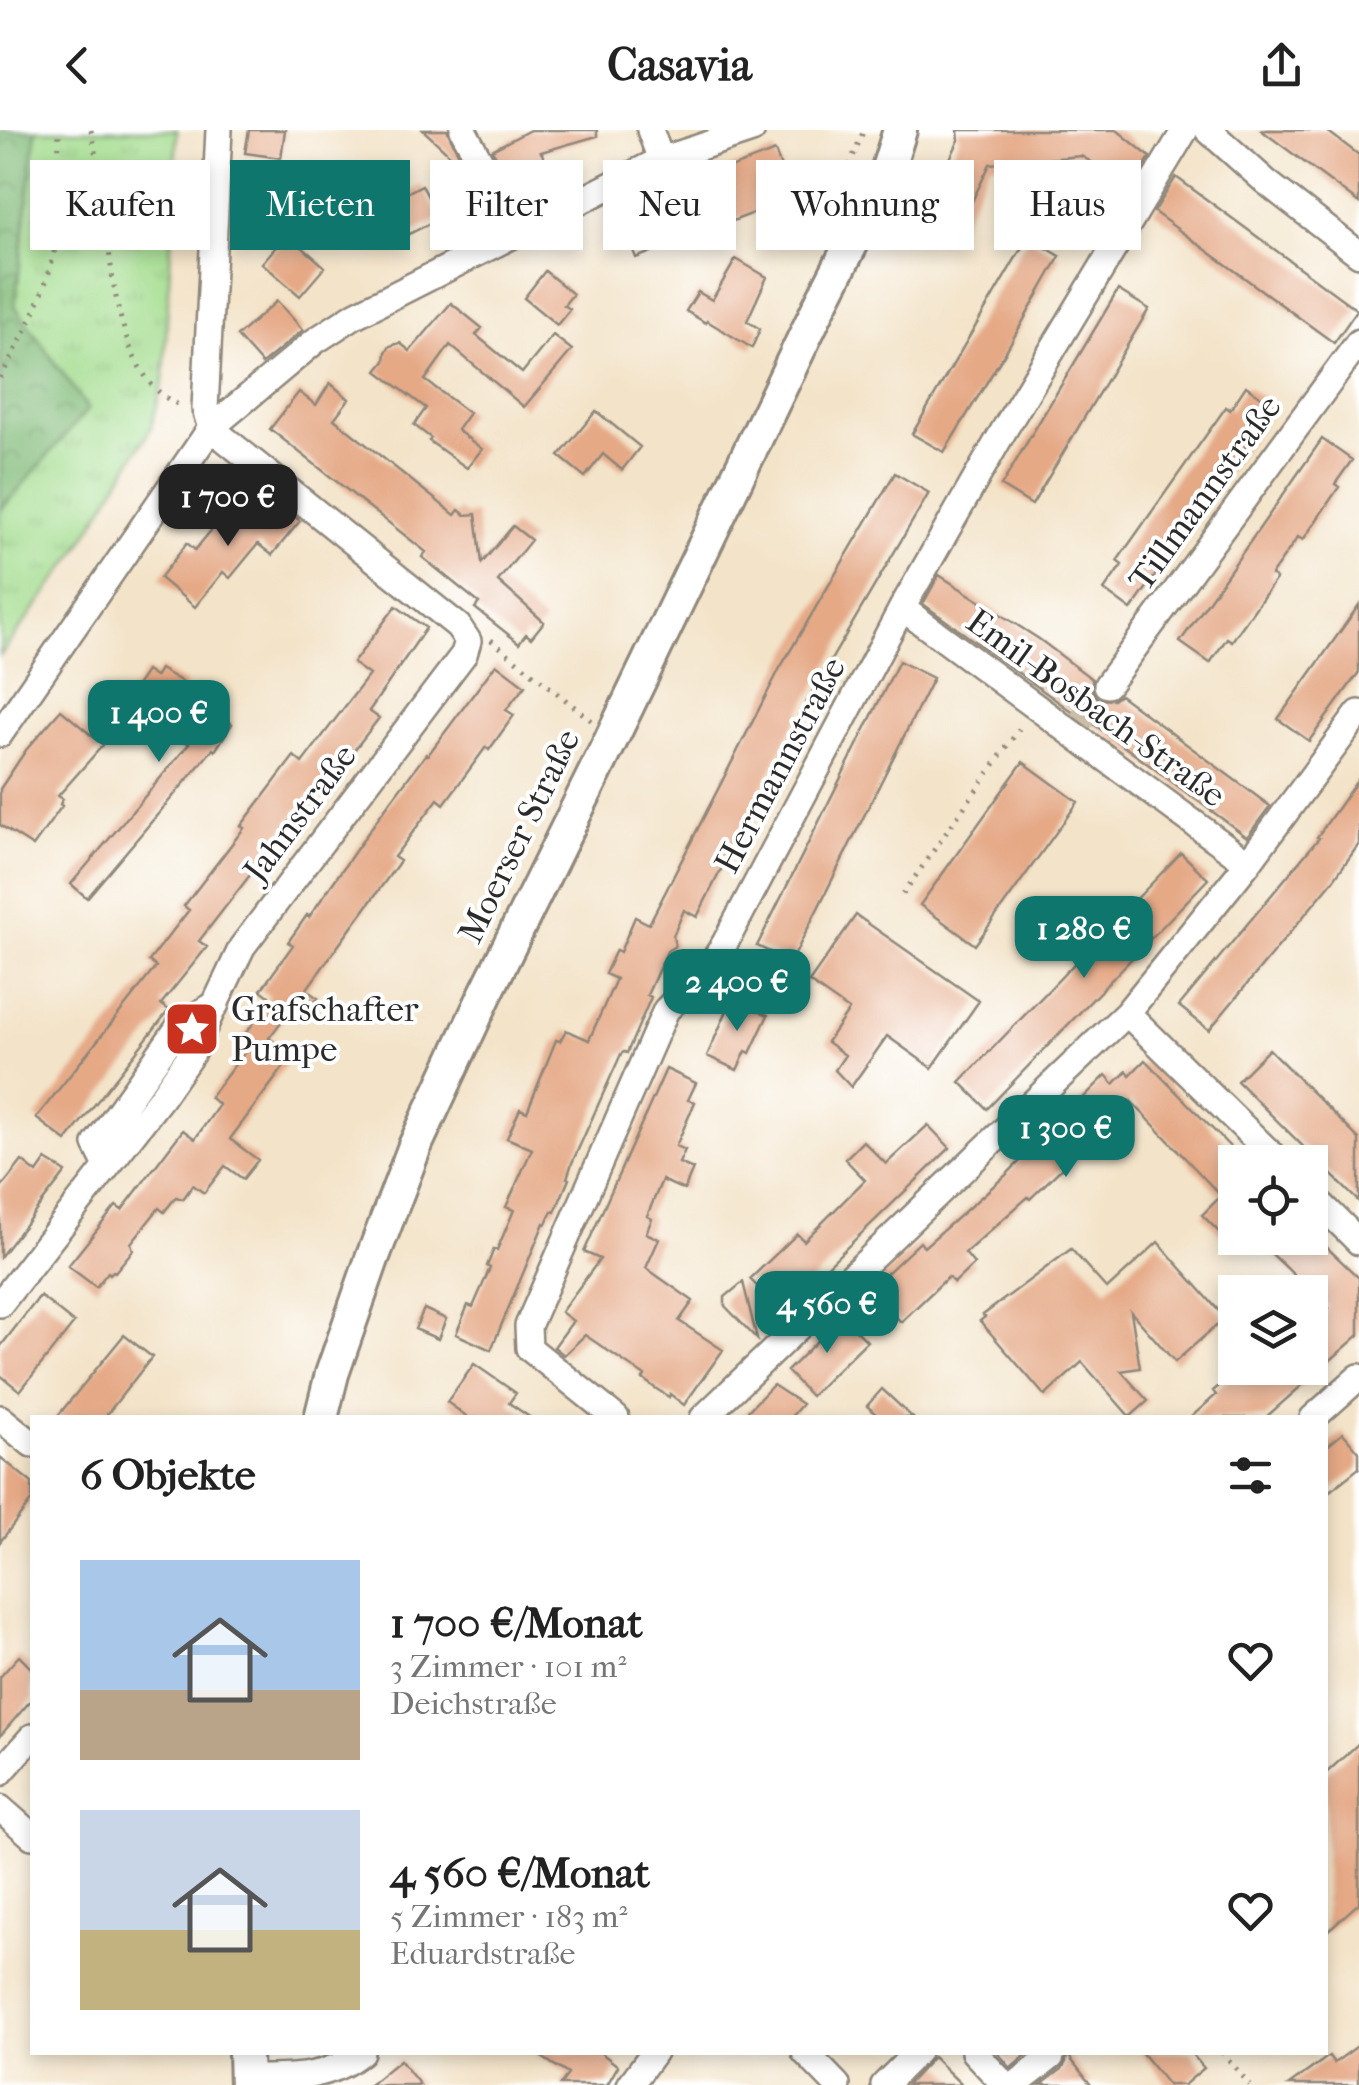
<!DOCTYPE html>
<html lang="de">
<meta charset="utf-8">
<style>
:root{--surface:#fff;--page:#f2f2f2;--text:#222;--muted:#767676;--accent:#0f766e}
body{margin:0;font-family:"IM FELL French Canon",serif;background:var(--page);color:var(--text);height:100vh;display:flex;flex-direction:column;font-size:38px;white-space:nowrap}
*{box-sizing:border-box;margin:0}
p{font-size:32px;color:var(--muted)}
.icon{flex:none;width:55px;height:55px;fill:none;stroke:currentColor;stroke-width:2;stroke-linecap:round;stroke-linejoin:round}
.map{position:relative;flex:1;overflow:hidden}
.sheet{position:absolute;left:30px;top:1285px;width:1298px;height:640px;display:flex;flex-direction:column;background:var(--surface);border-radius:0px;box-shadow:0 5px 15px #0003}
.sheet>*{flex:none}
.top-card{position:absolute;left:30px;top:30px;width:1300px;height:90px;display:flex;gap:20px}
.fabs{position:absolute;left:1218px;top:1015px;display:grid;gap:20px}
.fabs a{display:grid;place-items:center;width:110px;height:110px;border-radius:0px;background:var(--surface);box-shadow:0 5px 15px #0003;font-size:50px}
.price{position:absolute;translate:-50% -85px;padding:0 22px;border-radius:20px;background:var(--accent);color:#fff;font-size:32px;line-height:65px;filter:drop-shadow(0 2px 5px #0008)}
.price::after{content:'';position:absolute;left:50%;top:60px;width:30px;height:22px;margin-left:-15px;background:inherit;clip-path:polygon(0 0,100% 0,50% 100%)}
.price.current{background:#222;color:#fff}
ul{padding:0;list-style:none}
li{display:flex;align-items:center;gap:30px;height:250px;padding:0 50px}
li span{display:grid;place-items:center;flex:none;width:280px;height:200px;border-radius:0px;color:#555}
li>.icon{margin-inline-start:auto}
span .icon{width:120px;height:120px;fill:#fffc;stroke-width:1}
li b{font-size:42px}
h2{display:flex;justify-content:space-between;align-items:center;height:120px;padding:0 50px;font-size:42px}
.chip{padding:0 35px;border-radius:0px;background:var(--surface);box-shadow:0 5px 15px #0003;font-size:35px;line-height:90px}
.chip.current{background:var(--accent);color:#fff}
header{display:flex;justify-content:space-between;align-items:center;height:130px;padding:0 50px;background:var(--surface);font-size:45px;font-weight:800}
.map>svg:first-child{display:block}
</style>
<header><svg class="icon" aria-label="back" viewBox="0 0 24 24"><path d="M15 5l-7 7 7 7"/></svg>Casavia<svg class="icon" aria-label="share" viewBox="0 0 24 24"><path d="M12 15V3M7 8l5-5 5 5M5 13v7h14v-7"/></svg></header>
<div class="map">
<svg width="1359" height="1955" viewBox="0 0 1359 1955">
<defs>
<pattern id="grass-tufts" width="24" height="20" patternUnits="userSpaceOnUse" patternTransform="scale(2.5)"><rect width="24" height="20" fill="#a4dd8f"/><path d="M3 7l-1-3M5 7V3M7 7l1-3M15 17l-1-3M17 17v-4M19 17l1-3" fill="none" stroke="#8dbe7c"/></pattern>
<pattern id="forest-crowns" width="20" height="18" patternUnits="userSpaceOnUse" patternTransform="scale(2.5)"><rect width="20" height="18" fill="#83bc7a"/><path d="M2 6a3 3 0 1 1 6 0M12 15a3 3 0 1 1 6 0" fill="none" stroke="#6b9964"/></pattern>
</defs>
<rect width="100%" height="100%" fill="#fff"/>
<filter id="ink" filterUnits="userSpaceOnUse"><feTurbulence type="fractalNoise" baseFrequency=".01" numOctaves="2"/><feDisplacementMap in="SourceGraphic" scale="20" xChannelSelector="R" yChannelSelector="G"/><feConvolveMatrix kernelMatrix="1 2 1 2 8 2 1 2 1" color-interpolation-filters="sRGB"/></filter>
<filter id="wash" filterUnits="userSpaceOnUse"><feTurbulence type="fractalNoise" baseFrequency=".0048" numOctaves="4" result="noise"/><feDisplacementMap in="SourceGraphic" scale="40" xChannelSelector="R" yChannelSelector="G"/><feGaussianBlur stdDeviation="2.25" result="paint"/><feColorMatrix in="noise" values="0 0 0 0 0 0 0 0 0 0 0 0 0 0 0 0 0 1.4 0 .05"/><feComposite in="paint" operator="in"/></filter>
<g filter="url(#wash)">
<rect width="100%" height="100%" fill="#f3e3c8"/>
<path fill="url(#grass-tufts)" stroke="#68845d" stroke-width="2.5" d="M36,0H177L164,248L151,298L76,423L0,526V381L88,279L15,176Z"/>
<path fill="url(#forest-crowns)" stroke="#577452" stroke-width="2.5" d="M0,0H36L15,176L88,279L0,381Z"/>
<g id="blocks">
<path fill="#e5a986" d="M249,0H285L281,28L245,23Z
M423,0H447L465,38V39Z
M530,0H597V6L541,22L555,49L521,66L492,20Z
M958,0H1117L1150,27L1129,62L1093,33L1081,26L990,34L954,109L919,93L959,10Z
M1261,0H1326L1359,25V73Z
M775,21L793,68L636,128L618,81Z
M1176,47L1357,180L1334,213L1154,82Z
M422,55L439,89L391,113L374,80Z
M287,104L325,137L300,166L262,133Z
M1028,107L1060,126L1006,221L944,322L912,304Z
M736,129L767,147L747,191L760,199L752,218L707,191L706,193L686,181L698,162L712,170Z
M545,141L573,164L564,175L570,179L557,195L524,168Z
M1118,160L1149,179L1032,375L1001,356Z
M277,171L303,200L262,234L237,206Z
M451,173L482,198L476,205L522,243L553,205L572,220L524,277L450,215L425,250L469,283L457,300L482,319L467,338L429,311L431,308L414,295L426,278L377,241L385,231L386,222L390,216L400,213L410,221Z
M330,253L349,269L334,289L455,385L459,380L465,385L476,384L482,433L513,396L531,410L498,451L544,492L531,508L526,504L519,513L475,478L479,473L422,427L426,422L270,299L299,262L316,275Z
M1246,256L1274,276L1131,480L1104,460L1122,435L1117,431L1226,277L1230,280Z
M596,281L640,317L622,340L603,324L585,347L559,326Z
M1322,309L1352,330L1335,354L1339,357L1303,410L1298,407L1271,445L1276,449L1232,511L1227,508L1210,533L1180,512Z
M895,343L929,363L801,581L697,787L684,780L673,806L675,816L667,821L647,865L651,867L627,923L624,922L621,924L572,1033L567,1048L569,1049L555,1082L552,1081L546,1094L544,1093L491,1220L456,1204L468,1175L473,1177L490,1138L487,1136L494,1119L497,1120L514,1080L506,1077L532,1019L507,1008L520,979L527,982L556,910L560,911L566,900L589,910L616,849L605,844L616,820L620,822L635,787L649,794L780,538Z
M266,363L300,391L272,425L258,414L230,448L223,442L195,477L160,448L187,413L195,420L223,386L238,397Z
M939,445L1039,509L1092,549V561L1098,569L1113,570L1120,565L1270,676L1247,707L1080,584L1078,586L923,474Z
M1359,475V542L1309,611L1278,589Z
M396,476L426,498L369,581L379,588L345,632L341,629L312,668L309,666L283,700L286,702L273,720L271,718L199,811L207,817L161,874L169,880L66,1011L36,988L156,837L149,831L189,780L184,776L244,698L241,696L294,626L302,633L369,545L353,533Z
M899,531L933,548L791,832L757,816Z
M496,534L525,556L506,580L514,585L489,620L486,617L444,674L438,669L394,727L400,731L306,860L318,868L305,885L293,876L269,908L292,926L230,1009L258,1030L243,1049L225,1036L204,1063L193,1055L183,1069L176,1067L164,1082L159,1078L131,1113L133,1120L115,1142L113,1141L110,1144L108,1142L96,1157L68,1136L116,1076L122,1080L183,1000L195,1009L219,975L210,967L244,923L235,917L269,873L266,871L269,866L261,860L293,815L288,812L307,785L309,787L381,684L426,624L428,625Z
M160,539L186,554L180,562L232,594L215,621L213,619L87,768L71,754L189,614L133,578L136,573L128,568L146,541L155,547Z
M61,580L103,615L58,666L63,669L60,674L62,676L33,716L0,695V659L26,620Z
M1023,632L1078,672L975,815L920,775Z
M1359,648V714L1332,752L1209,900L1179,876L1319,708L1317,707Z
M1181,723L1208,749L987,979L960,952Z
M856,785L979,871L932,938L887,906L851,957L835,940L845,925L827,912L849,880L809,852Z
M732,869L768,885L750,923L746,921L737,940L707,926Z
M1269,919L1359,1009V1072L1237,951Z
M1145,930L1235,1022V1094L1223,1106L1202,1085L1221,1066L1131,971L1030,1069L1028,1067L965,1123L974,1134L954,1153L948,1147L901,1192L870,1159L920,1112L924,1117L1006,1045L1106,945L1114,954L1127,941L1130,945Z
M666,939L696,953L688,970L695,972L676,1016L685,1020L679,1033L693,1039L684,1060L662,1050L647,1086L652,1089L646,1103L659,1109L646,1138L693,1171L679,1191L723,1220L684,1275L670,1264L669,1267L655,1258L643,1249L645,1246L585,1205L564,1225L554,1217L573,1191L561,1182L600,1129L584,1122Z
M928,995L950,1018L781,1181L750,1149L797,1104L804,1111L865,1050L845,1029L863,1011L886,1034Z
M46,1030L66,1042L0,1127V1059L22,1031L37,1043Z
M1255,1108H1317L1359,1148V1205L1265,1288H1190L1216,1265L1213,1261L1240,1238H1310V1195L1329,1178Z
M1158,1112L1225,1188L1175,1232L1131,1182L1140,1238L1121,1241L1148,1271L1130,1287L1082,1232L1045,1266L980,1191L985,1187L983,1185L1071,1119L1107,1159Z
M743,1152L757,1209L725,1176V1167Z
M40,1166L74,1193L20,1261L0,1245V1217Z
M424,1179L446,1189L438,1209L415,1199Z
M842,1186L867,1211L811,1266L787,1241Z
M124,1205L152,1227L104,1288H56Z
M474,1234L516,1263L509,1273L531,1288H469L447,1272Z
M773,1255L802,1274L790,1288H741Z
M882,1259L913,1288H880L867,1276Z
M1343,1303L1359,1322V1338L1325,1365V1318Z
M0,1327L32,1353V1370L0,1412Z
M19,1526L32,1539V1569L0,1606V1547Z
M1359,1613V1773L1325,1803V1644Z
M1359,1915V1955H1289L1329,1926L1334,1933Z
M534,1922H600L618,1936L607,1955H560L568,1944Z
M997,1922H1030L1011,1938Z
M1141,1922H1190L1204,1938L1184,1955H1168Z
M1067,1924L1091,1955H1041L1062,1939L1066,1932Z
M933,1927L962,1955H907Z
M400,1930L420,1955H369Z"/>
</g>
</g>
<g filter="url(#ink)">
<use href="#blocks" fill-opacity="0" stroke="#8f877a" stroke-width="2.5"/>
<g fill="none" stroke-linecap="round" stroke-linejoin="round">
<path stroke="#cbbea9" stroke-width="25" stroke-dasharray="25 12" stroke-linecap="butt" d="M1079,594L1107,555"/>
<g stroke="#8f877a" stroke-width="30">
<path id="minor" d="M463,0L487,44L523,100
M650,0L661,30
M1208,0L1265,51L1359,124
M902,478L1248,733
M1107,555L1359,212
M0,604L211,298L205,279L219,0
M1127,883L1279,1032
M107,1036L96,1014L181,894L216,874
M1310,1063L1359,1112
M0,1174L160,969L192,923L242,817L464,524L468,511L458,496L211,298L315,211L355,185L661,30L752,0
M0,1288L32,1314
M616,1288L529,1218L528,1196L666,880L710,837L725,813L902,478L1004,300L1185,0
M703,1288L1127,883L1248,733L1359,583
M1313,1288L1359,1247
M0,1643L32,1607
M0,1678L32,1706
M805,1922L837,1955
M974,1922L1005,1955
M246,1948C287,1948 328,1950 361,1922
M630,1955L654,1922
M884,1955L917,1922
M1015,1955L1051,1927"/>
</g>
<g stroke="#8f877a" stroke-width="38">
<path id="major" d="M321,1288L332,1244L372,1129L415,1016L486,863L609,614L821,173L885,48L900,0
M245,1922L246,1955"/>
</g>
<path stroke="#8f877a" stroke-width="5" stroke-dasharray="2.5 8" stroke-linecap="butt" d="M91,0C97,30 102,61 106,92C112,148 120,253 182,276
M821,103L864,0
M0,248C23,208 46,164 55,118C60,84 58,36 59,0
M491,510L592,591
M903,764L1022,595
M1222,1922L1250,1955"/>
<use href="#minor" stroke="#fff" stroke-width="25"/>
<use href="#major" stroke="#fff" stroke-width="32"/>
</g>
</g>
<defs>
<g id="sight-square" transform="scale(2.875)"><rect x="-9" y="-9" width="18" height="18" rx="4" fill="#c8321e" stroke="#fff"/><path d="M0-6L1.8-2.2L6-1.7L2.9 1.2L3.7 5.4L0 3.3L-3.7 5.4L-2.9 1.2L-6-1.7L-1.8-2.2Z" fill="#fff"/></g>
</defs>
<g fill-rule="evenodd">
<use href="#sight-square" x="192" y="899"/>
</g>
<g text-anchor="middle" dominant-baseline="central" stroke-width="8" stroke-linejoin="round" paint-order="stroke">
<g font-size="35" fill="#2b2b2b" stroke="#fff">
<text transform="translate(1205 363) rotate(-54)">Tillmannstraße</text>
<text transform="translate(1096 578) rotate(36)">Emil-Bosbach-Straße</text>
<text transform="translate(780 635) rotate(-62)">Hermannstraße</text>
<text transform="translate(300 683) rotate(-53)">Jahnstraße</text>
<text transform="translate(519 706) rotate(-64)">Moerser Straße</text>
</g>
<g font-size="35" fill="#2b2b2b" stroke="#fff" text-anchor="start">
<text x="231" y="879">Grafschafter<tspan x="231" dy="40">Pumpe</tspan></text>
</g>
</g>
</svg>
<div class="fabs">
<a><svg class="icon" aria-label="locate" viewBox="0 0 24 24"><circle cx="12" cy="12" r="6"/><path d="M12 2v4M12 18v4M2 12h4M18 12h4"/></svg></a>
<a><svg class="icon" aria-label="layers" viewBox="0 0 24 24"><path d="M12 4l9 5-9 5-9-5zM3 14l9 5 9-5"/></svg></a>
</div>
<b class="price current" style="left:228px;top:419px">1 700 €</b>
<b class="price" style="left:159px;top:635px">1 400 €</b>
<b class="price" style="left:1084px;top:851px">1 280 €</b>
<b class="price" style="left:737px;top:904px">2 400 €</b>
<b class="price" style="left:1066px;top:1050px">1 300 €</b>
<b class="price" style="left:827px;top:1226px">4 560 €</b>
<div class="top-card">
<a class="chip">Kaufen</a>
<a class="chip current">Mieten</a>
<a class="chip">Filter</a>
<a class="chip">Neu</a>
<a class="chip">Wohnung</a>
<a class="chip">Haus</a>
</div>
<section class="sheet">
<h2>6 Objekte<svg class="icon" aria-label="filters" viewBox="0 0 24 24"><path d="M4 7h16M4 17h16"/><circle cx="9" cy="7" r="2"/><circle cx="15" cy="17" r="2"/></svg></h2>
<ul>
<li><span style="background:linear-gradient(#a9c7e8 65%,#b9a48a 0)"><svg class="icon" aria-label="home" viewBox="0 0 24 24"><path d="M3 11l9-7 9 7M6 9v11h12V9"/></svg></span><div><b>1 700 €/Monat</b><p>3 Zimmer · 101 m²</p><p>Deichstraße</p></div><svg class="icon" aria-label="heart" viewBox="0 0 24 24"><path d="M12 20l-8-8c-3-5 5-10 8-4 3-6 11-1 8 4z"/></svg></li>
<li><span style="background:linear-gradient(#c9d6e8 60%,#c2b280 0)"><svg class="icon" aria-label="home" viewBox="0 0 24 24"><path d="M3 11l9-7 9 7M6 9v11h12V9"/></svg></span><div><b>4 560 €/Monat</b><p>5 Zimmer · 183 m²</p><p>Eduardstraße</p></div><svg class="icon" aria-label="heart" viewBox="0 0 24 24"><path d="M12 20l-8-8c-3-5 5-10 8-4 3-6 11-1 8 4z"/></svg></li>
</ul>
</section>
</div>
